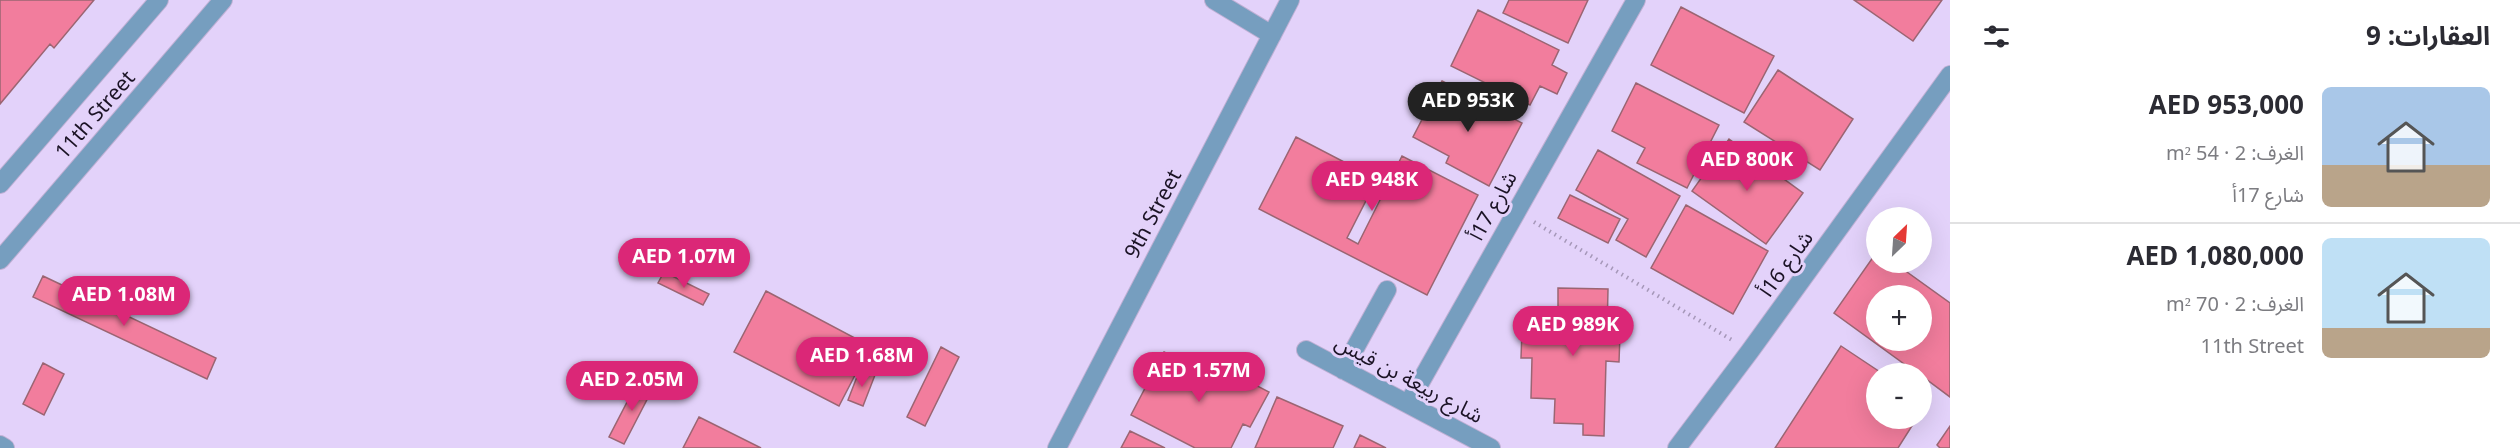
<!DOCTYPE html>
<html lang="ar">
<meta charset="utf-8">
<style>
:root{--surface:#fff;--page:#f7f7f7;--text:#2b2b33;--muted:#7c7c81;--line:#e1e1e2;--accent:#db2777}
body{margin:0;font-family:Georgia,"Noto Sans Arabic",serif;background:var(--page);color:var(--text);direction:rtl;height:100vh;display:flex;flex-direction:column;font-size:22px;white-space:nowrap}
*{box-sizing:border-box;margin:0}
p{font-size:20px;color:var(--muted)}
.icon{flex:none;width:33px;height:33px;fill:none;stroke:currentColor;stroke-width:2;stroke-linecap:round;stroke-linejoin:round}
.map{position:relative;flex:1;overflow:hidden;direction:ltr}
.drawer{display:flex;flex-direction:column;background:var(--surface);width:570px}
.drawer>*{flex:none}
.needle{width:39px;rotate:25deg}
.tools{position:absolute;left:1866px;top:207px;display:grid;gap:12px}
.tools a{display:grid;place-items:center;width:66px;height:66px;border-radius:50%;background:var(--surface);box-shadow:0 6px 24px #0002;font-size:30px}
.price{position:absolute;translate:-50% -51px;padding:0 14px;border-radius:21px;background:var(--accent);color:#fff;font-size:20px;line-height:39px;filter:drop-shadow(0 2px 3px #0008)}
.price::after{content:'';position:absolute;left:50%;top:36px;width:18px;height:14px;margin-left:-9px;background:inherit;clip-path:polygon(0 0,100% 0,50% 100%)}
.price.on{background:#222;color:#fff}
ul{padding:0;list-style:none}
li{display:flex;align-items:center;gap:18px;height:150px;padding:0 30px}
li+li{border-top:2px solid var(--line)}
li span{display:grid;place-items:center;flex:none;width:168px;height:120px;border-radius:9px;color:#555}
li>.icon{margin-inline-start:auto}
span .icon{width:72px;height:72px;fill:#fffc;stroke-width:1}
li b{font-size:26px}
h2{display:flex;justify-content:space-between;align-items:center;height:72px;padding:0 30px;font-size:26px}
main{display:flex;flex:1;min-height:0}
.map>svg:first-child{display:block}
</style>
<main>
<section class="drawer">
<h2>العقارات: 9<svg class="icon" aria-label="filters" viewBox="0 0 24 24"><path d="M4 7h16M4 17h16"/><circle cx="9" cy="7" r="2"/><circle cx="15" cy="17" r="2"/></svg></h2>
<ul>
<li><span style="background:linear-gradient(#a9c7e8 65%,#b9a48a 0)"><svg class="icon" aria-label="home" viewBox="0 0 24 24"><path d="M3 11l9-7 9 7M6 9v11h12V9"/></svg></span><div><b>AED 953,000</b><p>الغرف: 2 · 54 m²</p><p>شارع 17أ</p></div></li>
<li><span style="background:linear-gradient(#bfe0f5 75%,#b9a48a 0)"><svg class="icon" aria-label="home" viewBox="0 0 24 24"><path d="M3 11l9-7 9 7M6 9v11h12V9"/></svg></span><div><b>AED 1,080,000</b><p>الغرف: 2 · 70 m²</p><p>11th Street</p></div></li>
</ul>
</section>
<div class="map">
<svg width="1950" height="448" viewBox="0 0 1950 448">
<rect width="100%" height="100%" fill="#e3d2fa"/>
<path fill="#f27d9d" stroke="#9b6572" stroke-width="1.5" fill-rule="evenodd" d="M0,0H94L54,48L50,44L0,104Z
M1509,0H1588L1568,43L1503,13Z
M1854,0H1942L1913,41Z
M1681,7L1774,56L1744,113L1651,65Z
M1478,10L1559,50L1552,65L1567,73L1557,94L1540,86L1530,105L1451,66Z
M1778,70L1853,119L1820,170L1744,122Z
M1442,81L1522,123L1489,186L1446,163L1449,156L1413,137Z
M1636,83L1719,125L1687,188L1637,163L1645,148L1612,131Z
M1296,137L1377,179L1347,238L1358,244L1402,156L1478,195L1427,295L1259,209Z
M1729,139L1803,193L1766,244L1692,191Z
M1598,150L1680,196L1646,257L1616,240L1628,219L1576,190Z
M1570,195L1620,219L1608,243L1558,218Z
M1686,205L1768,251L1733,314L1651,268Z
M1876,253V262H1893L1950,303V397L1922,376V374H1918L1834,313ZM1876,296H1922V340H1876Z
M664,272L709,294L703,305L658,283Z
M43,276L216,358L207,379L33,297Z
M1558,288L1608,289L1607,334H1620L1619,362L1606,361L1604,436L1583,435V424L1554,423L1555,399L1531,398L1532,358H1521L1522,331L1533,332L1534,308L1558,309Z
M766,291L870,346L839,406L734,352Z
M1841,346L1883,374H1876V418H1917L1898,448H1775Z
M941,347L959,357L925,426L907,417Z
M1164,352L1194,367L1200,356L1269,392L1250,427L1243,424L1231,448H1195L1131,415Z
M43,363L64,374L44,415L23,404Z
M860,369L875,375L863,406L848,400Z
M639,379L654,386L624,444L609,437Z
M1277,397L1343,426L1333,448H1255Z
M699,417L761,448H683Z
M1950,426V448H1940L1937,445Z
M1130,431L1165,448H1121Z
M1360,435L1386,448H1354Z"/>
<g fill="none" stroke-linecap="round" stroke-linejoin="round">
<g stroke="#bfb0d4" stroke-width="20">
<path id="minor" d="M1214,0L1272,35
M0,184L159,0
M0,260L223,0
M1306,350L1491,448
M1343,370L1387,290
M1408,404L1636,0
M0,445L5,448
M1057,448L1290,0
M1677,448L1750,351L1950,75"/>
</g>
<path stroke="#a698b9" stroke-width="4" stroke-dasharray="1.5 4.5" stroke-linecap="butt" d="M1534,222L1732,340"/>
<use href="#minor" stroke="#769ebf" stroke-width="18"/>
</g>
<g text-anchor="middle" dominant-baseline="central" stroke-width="6" stroke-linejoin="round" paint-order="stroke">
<g font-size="21" fill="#1b1325" stroke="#e3d2fa">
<text transform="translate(95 115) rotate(-49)">11th Street</text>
<text transform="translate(1493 206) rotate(-61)">شارع 17أ</text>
<text transform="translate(1153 214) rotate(-62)">9th Street</text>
<text transform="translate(1786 264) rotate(-54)">شارع 16أ</text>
<text transform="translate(1409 379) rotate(28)">شارع ربيعة بن قيس</text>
</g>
</g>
</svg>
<div class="tools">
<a><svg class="needle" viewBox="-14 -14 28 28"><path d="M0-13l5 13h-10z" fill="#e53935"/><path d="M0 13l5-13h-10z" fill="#7c7c81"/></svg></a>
<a>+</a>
<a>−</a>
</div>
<b class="price on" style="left:1468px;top:133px">AED 953K</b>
<b class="price" style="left:1747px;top:192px">AED 800K</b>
<b class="price" style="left:1372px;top:212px">AED 948K</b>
<b class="price" style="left:684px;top:289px">AED 1.07M</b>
<b class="price" style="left:124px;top:327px">AED 1.08M</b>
<b class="price" style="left:1573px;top:357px">AED 989K</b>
<b class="price" style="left:862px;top:388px">AED 1.68M</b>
<b class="price" style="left:1199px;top:403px">AED 1.57M</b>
<b class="price" style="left:632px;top:412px">AED 2.05M</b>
</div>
</main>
